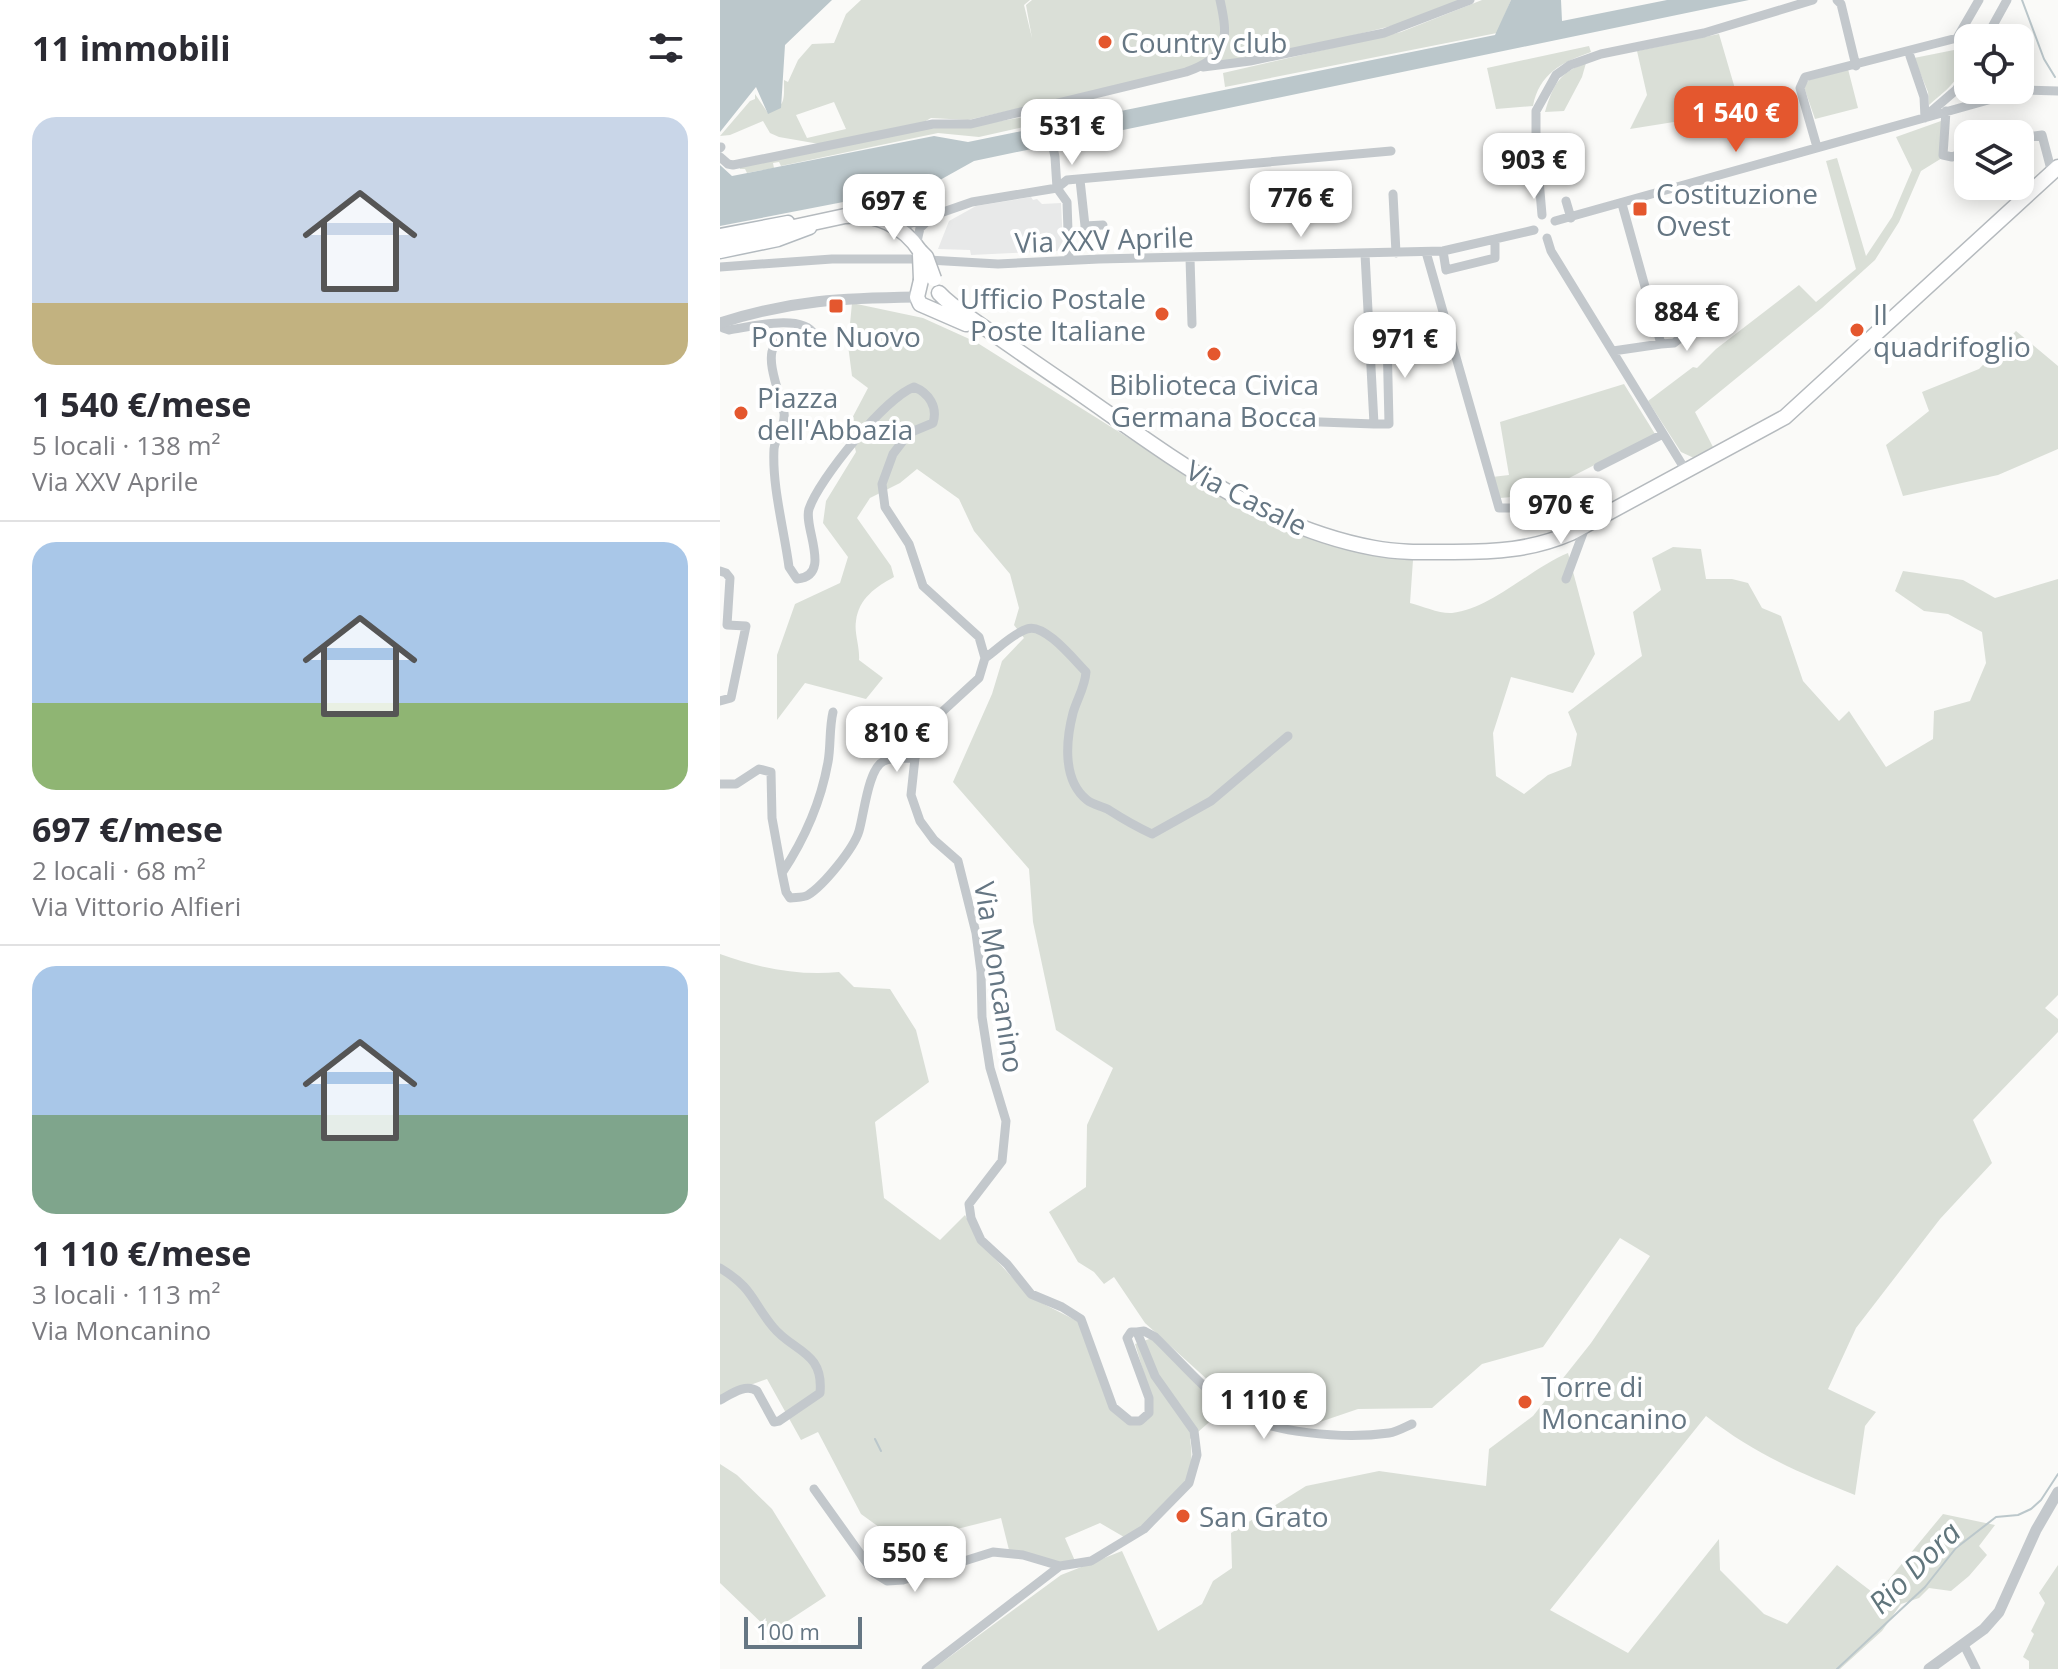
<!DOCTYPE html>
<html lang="it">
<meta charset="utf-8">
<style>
:root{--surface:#fff;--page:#f7f7f7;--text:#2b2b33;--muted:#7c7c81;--line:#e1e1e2;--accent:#e4572e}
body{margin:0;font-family:"Open Sans",sans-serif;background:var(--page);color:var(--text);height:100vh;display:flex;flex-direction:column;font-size:30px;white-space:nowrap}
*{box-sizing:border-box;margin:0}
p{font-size:26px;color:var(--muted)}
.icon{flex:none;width:44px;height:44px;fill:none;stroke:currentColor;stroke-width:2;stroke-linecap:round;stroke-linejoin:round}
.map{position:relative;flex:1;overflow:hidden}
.side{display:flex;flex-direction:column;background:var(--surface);width:720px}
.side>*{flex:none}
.buttons{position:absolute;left:1234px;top:24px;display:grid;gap:16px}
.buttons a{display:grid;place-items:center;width:80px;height:80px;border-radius:16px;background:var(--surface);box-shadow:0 4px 20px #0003;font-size:40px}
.scale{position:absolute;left:24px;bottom:20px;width:118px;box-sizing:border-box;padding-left:8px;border:4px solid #657683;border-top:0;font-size:22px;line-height:28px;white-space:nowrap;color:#657683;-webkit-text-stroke:6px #fff;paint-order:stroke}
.price{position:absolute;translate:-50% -68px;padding:0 18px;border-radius:16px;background:#fff;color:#222;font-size:26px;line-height:52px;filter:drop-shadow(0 2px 4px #0008)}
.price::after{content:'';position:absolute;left:50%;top:48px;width:24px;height:18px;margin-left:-12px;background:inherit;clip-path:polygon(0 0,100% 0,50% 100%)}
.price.active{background:var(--accent);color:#fff}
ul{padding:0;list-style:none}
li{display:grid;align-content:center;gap:16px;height:424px;padding:0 32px}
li+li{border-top:2px solid var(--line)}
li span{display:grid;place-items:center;height:248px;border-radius:24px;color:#555}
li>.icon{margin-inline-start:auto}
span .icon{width:144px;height:144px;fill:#fffc;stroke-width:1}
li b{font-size:34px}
h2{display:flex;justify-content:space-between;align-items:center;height:96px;padding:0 32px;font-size:34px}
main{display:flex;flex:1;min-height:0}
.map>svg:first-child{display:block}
</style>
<main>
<section class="side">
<h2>11 immobili<svg class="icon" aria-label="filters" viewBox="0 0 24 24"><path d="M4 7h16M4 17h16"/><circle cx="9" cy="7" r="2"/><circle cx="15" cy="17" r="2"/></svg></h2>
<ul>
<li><span style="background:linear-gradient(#c9d6e8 75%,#c2b280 0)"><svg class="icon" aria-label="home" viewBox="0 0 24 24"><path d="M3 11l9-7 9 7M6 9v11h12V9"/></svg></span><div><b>1 540 €/mese</b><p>5 locali · 138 m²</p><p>Via XXV Aprile</p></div></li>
<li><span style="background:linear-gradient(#a9c7e8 65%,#8fb573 0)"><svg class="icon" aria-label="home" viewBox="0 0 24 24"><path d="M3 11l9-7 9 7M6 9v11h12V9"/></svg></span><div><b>697 €/mese</b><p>2 locali · 68 m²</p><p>Via Vittorio Alfieri</p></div></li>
<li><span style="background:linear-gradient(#a9c7e8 60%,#7fa58c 0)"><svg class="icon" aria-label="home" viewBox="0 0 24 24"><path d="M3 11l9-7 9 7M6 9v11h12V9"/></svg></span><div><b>1 110 €/mese</b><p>3 locali · 113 m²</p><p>Via Moncanino</p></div></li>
</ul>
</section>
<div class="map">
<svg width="1338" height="1669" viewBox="0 0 1338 1669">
<rect width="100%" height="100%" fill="#fafaf8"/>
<path fill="#e8e9e9" d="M311,197L313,200L317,199L322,204L341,203L343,245L338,251L251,255L250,250L218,249L229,221L256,206Z"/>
<path fill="#dadfd7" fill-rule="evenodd" d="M141,0H310L304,5L312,38L306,5L312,0H743L679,24L603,43L522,58L248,120L211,118L204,122L105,145L59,137L50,133L43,121L10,135L0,136L30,101L35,99V94L48,113C66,106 64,99 64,80L68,82L78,60L92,44L114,43L126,14ZM114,102L126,129L87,138L76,115Z
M762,0H791L777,33L505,87L503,73L681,32Z
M999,34L1018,99L979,118L910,129L927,95L917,51Z
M869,46L871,52C842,62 819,74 813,106L776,109L767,68Z
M1244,48C1244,78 1231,86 1209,105L1208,92L1194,58Z
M866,63L862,77L844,111L825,112C833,86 838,73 866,63Z
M1128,69L1138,108L1095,119L1084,87L1089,80Z
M316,115L321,123L259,137L218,133L61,166L59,162L53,163L54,168L27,173L25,169H20V166L197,129L252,126Z
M1221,121L1222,158L1201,171L1179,222L1155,260L1102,308L975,412L993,447L974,458L961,452L928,401L973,367L977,368L996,349L1079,285L1096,302L1136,269L1106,161L1117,158L1146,256L1172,217L1192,170L1176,137Z
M844,136L849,185H827L824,138Z
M132,303L203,318L256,342L474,479L655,554L693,560L690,603C702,606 720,614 732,613C771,609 811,568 848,553L875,654L853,693L791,677L773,733L776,776L804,794L828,775L851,766L857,734L848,712L922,656L913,612L941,590L932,558L953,547L981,549L986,579H1012L1028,583L1042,608L1061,616L1083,681L1119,721L1129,711L1166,767L1213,739L1214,711L1250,701L1266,663L1262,632L1228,614L1204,611L1175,591L1183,571L1243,580L1275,598L1338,579V995L1325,1008L1338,1019V1032L1253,1120L1272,1163L1220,1219L1136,1328L1108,1389L1156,1412L1145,1426L1135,1495C1077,1472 1035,1454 986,1416L830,1610L908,1653L999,1539L1000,1570L1044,1614L1067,1624L1117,1565L1156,1595L1223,1514L1275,1525L1259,1546L1267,1555L1249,1576L1231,1591L1209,1588L1199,1598L1181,1604L1162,1631L1120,1669H213L341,1575L402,1551L438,1631L482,1604L493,1581L512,1568L511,1533L586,1486L659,1471L766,1486L769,1449L813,1416L871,1343L930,1256L900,1238L823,1347L762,1364L712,1408L638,1409L591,1425L522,1411L425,1323L394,1277L384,1284L374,1272L358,1262L329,1212L366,1187L367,1125L393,1068L336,1030L313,922L309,869L233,782L272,694L282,661L304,638L294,625L299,608L290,574L254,531L239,499L197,469L180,483L150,498L137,518L171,566L174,577C156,587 139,598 136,621C134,633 140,647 139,660L163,678L146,699L85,683L57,720V655L75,604L120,583L128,557L103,523L106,501L136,452L129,424L148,388L132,376L128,345Z
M1296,331L1338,366V449L1278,475L1183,496L1166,445L1209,411L1202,392L1259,369Z
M904,384L935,434L816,495L780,498L772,477L789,475L780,422Z
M0,954C39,968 78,976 119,972L134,987L170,989L196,1030L209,1082L155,1122L164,1198L220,1240L245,1215L259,1241L310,1297L359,1322L391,1409L421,1424L432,1399L415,1344L432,1338L503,1410L470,1439C472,1452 473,1470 465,1482C452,1502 425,1526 404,1537L380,1523L345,1538L355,1561L341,1563L289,1550L281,1518L181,1543L141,1514L98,1432L81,1440L47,1379L0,1396Z
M0,1464L17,1475L52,1509L106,1596L51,1632L0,1583Z
M1338,1565V1669H1309V1661L1303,1657L1314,1634L1311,1631L1325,1603L1319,1593Z"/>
<path fill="#bbc7cb" d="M0,0H112L65,45L61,108L48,114L36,87L0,132Z
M791,0H841L842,21L947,0H1029L254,161L211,185L0,226V165L12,176L214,136L248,142L775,35Z"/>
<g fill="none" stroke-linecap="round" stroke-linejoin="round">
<path stroke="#bbc7cb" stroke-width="2" d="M1302,0L1324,59L1335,77
M155,1439L161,1451
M1117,1669L1205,1587L1236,1548L1276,1517L1298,1515L1311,1509L1321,1500L1338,1474"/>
<g stroke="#b3babf" stroke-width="15">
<path id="secondary" d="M0,235L68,222
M0,252L58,240L90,228"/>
</g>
<g stroke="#b5babe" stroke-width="17">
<path id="primary" d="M0,243L125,216C155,213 183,225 200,251
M201,280L197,297L200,304L246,324
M219,293C229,304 240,311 252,319C285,342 318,365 352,388C446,453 539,527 654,548C680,553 707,552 733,552C775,552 812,550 851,533L1065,417L1338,167"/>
</g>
<path stroke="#c3c8cc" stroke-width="9" d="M1117,0L1121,4L1136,66
M1266,38L1287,0
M1190,56L1204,97L1205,118
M483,67L530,61L664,33L750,0
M1245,78L1249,93L1259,102
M325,108L335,157L337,188L347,202L349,260
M1226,111L1223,155L1232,157L1248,151
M1207,115L1236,90L1248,72
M1300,138L1322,135L1332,173
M1097,147L1080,88L1085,77L1237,38L1259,0
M0,148L1,147
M0,157L8,164L13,165L213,124H251L466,72C508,57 509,40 500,0
M360,180L365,226L383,225
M673,194L676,253
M846,201L851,218
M822,215L816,144V111L836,75L850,65L881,54L984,33L1093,0
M835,221L1304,90L1338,91
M177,228L252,202L337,188L347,180L671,151
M827,238L831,251L966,471
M196,246L200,228L211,218
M723,251L726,270L775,258V239
M706,252L779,508H802L821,504
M470,258L472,324
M0,267L112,259H191L278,264L379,259L723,251L814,230
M0,323L3,328L9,330C30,327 82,313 94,334L88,345C77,344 63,334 54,347C45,360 61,397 64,413C66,426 55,437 54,449C52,487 64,529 69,567L77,579C113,576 83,527 89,509C99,479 165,398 194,387C209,393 218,407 213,423L189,433L173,454L162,484L165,507L189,544L203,586L259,637L265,658L259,678L223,711L208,729L195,758L191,795L200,821L214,840L238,861L256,933L261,972L262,1017L270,1068L286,1121L282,1161L249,1204L251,1218L261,1240L287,1264L311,1294L342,1307L361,1319L393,1407L410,1421H420L429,1413V1398L407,1338L411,1332H417L435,1376L474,1431L477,1455L469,1483L424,1529L371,1561L340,1566L303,1555L273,1552L183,1580L167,1581L154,1573L94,1489
M649,334L667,336L669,424H654
M941,344L954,343L977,325
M893,351L941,344L902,204
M574,421L654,424L645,254
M878,467L943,434
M0,571L6,573L10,578L7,625L26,626L11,698L0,701
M846,579L866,525
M265,658C278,649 292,634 307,629C324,622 355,661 366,672C365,687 357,699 353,713C346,740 342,780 367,800C373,805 382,806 389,810C403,819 417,827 432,834L491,801L568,736
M0,784H16L39,769L51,772L52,818L62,873C84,840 101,801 108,762C111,746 109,729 113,712
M62,873L66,892L70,898C76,897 83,898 88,895C104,885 134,848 139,831C144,815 148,768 164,761C172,757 186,759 195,758
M0,1268C33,1288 31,1300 53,1327C73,1352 104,1351 100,1393L59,1421L54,1422L37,1391C26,1383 11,1394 0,1400
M417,1332L424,1331L435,1337C460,1361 484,1390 512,1409C548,1434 626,1439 669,1433C677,1432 685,1427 692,1424
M1244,1645L1256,1669
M206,1669L340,1566"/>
<path stroke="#c3c8cc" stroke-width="11" d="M0,323C71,300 124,298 197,297
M1209,1669L1264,1629L1279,1612L1316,1530L1338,1492"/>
<use href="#secondary" stroke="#fff" stroke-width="12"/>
<use href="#primary" stroke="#fff" stroke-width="14"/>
<g stroke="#b5babe" stroke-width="17" stroke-linecap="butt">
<path id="primary-bridge" d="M200,251L206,257L214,279
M200,255L201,280"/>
</g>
<use href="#primary-bridge" stroke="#fff" stroke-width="14"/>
</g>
<g fill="#e4572e" stroke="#fff" stroke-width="3">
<circle cx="385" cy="42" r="8"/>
<rect x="912" y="201" width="16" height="16" rx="4"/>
<rect x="108" y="298" width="16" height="16" rx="4"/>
<circle cx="442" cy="314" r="8"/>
<circle cx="1137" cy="330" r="8"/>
<circle cx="494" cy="354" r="8"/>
<circle cx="21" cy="413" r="8"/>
<circle cx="805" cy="1402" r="8"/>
<circle cx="463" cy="1516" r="8"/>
</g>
<g text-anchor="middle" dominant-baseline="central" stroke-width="8" stroke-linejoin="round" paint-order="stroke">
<g font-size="28" fill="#657683" stroke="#fff" text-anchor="start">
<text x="401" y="42">Country club</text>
<text x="936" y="193">Costituzione<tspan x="936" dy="32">Ovest</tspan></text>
<text x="426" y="298" text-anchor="end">Ufficio Postale<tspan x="426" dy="32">Poste Italiane</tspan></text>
<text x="1153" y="314">Il<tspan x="1153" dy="32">quadrifoglio</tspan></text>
<text x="116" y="336" text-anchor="middle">Ponte Nuovo</text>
<text x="494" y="384" text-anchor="middle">Biblioteca Civica<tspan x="494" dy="32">Germana Bocca</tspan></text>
<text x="37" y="397">Piazza<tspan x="37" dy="32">dell'Abbazia</tspan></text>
<text x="821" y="1386">Torre di<tspan x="821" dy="32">Moncanino</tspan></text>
<text x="479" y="1516">San Grato</text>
</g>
<g font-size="28" fill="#657683" stroke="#fff">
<text transform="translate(384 239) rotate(-2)">Via XXV Aprile</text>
<text transform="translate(527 497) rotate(27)">Via Casale</text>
<text transform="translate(280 977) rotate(81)">Via Moncanino</text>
</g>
<g font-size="30" font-style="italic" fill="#60757c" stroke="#fff">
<text transform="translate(1194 1567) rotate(-45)">Rio Dora</text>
</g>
</g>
</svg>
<div class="buttons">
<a><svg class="icon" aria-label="locate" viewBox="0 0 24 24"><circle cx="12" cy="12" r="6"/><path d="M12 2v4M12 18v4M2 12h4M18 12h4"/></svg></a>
<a><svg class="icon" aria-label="layers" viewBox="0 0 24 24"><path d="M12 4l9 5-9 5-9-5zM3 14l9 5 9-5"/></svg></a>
</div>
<div class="scale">100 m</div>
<b class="price active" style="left:1016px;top:154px">1 540 €</b>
<b class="price" style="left:352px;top:167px">531 €</b>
<b class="price" style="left:814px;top:201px">903 €</b>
<b class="price" style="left:581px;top:239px">776 €</b>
<b class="price" style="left:174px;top:242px">697 €</b>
<b class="price" style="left:967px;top:353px">884 €</b>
<b class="price" style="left:685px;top:380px">971 €</b>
<b class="price" style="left:841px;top:546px">970 €</b>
<b class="price" style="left:177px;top:774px">810 €</b>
<b class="price" style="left:544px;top:1441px">1 110 €</b>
<b class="price" style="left:195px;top:1594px">550 €</b>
</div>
</main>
